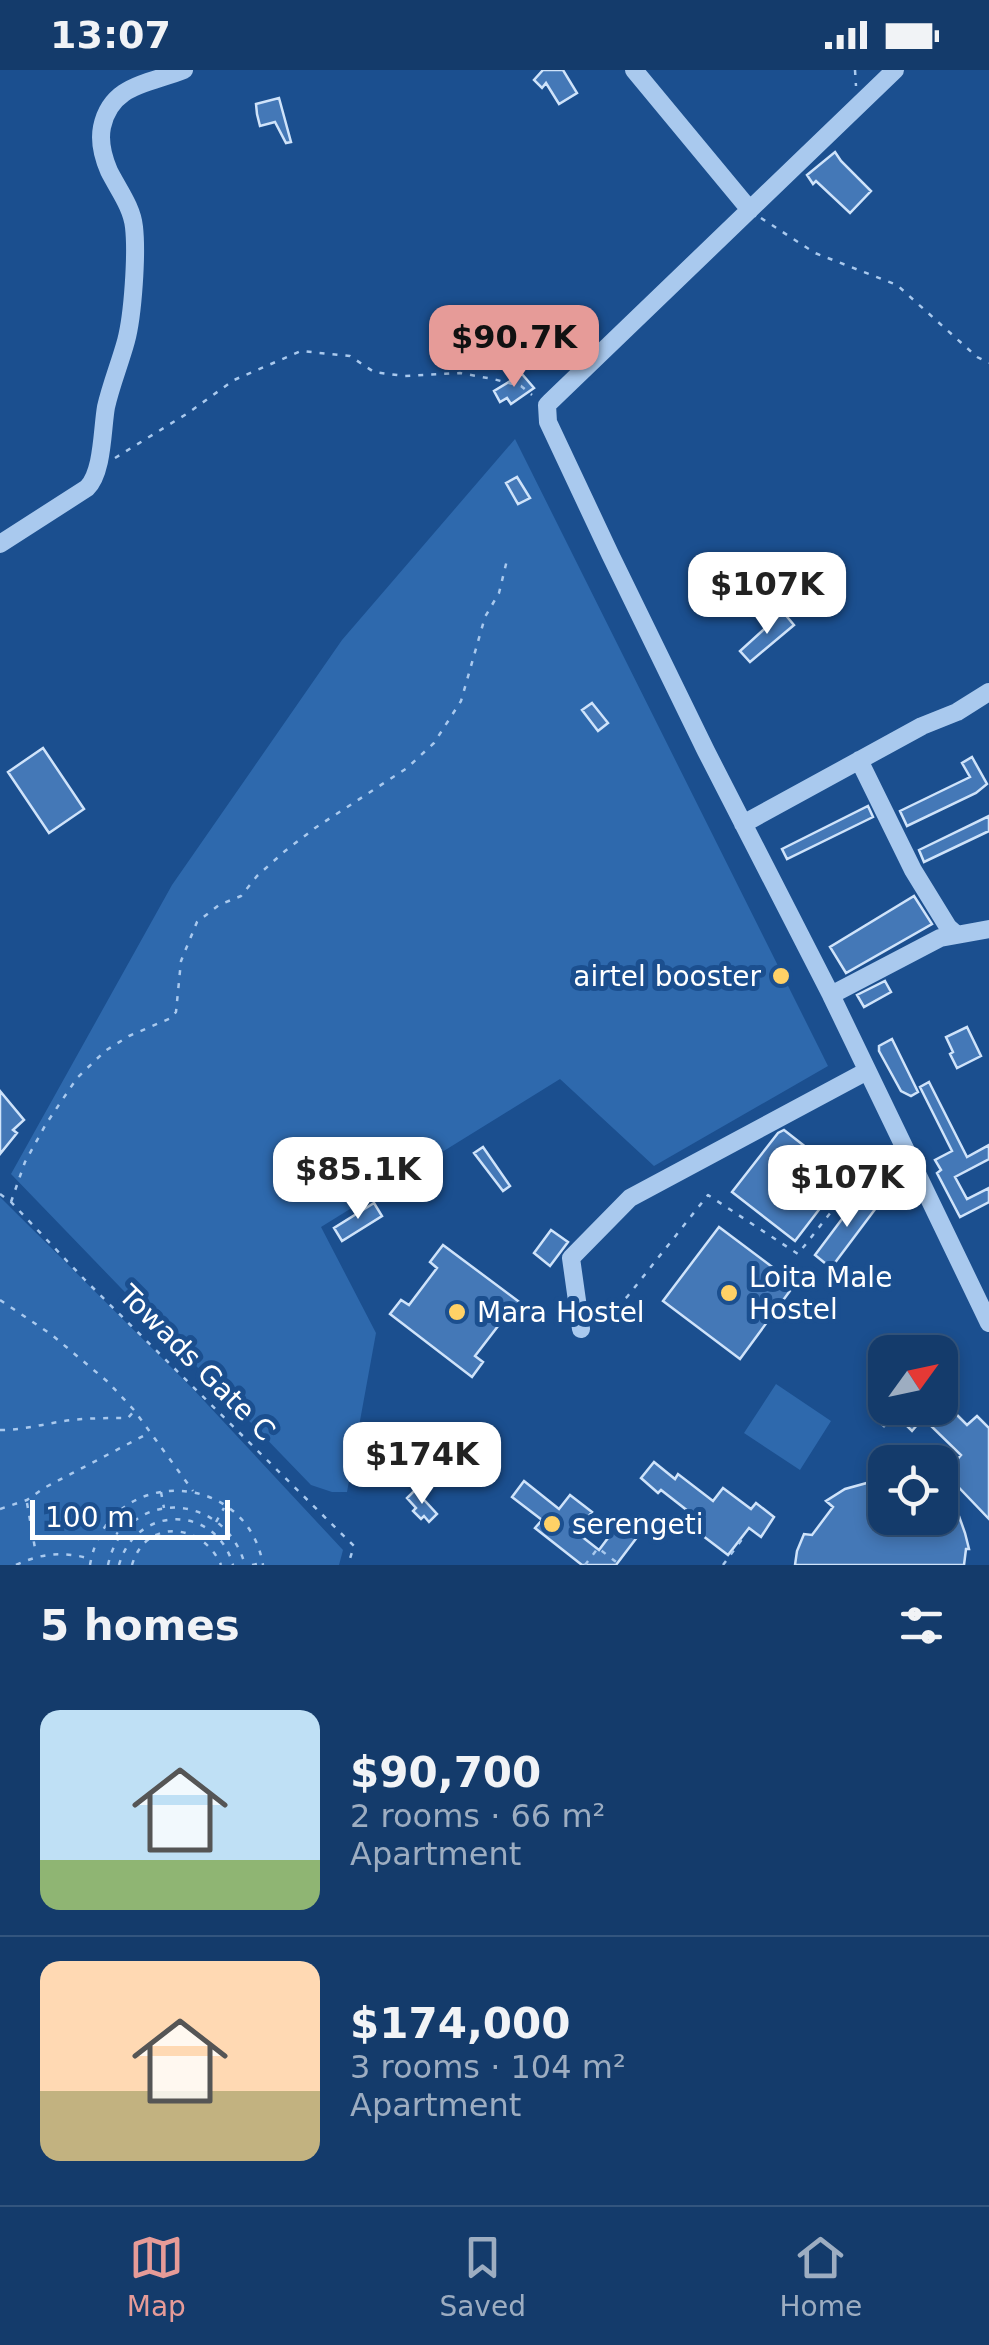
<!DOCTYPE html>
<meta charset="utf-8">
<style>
:root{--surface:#143b6b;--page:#214673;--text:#f1f3f6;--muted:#9dadc1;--line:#33557e;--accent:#e69b98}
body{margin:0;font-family:"DejaVu Sans",sans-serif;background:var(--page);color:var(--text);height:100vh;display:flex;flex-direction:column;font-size:38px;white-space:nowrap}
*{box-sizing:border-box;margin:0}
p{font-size:32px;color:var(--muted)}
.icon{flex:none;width:55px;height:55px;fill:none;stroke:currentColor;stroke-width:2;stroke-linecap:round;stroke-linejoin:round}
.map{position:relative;height:1495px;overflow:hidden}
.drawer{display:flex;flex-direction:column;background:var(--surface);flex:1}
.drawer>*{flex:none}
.needle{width:65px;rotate:57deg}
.tools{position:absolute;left:868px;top:1265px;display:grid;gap:20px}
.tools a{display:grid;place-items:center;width:90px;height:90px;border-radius:20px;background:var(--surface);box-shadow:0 5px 15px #0003,0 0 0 2px var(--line);font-size:50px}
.scale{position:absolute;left:30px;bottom:25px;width:200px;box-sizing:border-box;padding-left:10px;border:5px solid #fff;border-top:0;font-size:28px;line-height:35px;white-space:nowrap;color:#fff;-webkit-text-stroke:8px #1b4f8f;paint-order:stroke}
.price{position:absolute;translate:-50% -85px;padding:0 22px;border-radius:20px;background:#fff;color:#222;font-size:32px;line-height:65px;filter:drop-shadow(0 2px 5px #0008)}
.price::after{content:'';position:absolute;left:50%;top:60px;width:30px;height:22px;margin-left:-15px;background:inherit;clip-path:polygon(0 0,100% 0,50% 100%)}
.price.active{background:var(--accent);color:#111}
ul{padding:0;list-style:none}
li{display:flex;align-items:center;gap:30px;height:250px;padding:0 40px}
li+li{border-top:2px solid var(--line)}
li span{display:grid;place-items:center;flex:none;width:280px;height:200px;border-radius:20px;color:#555}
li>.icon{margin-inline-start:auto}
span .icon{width:120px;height:120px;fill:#fffc;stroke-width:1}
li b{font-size:42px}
h2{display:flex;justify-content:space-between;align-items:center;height:120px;padding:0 40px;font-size:42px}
.status{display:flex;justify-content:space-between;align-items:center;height:70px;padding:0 50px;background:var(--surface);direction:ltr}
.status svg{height:28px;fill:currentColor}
.menu{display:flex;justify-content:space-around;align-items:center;height:140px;border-top:2px solid var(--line);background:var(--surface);font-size:28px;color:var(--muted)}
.menu a{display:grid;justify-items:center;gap:5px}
.menu .active{color:var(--accent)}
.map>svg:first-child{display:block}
</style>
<div class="status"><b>13:07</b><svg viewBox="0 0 49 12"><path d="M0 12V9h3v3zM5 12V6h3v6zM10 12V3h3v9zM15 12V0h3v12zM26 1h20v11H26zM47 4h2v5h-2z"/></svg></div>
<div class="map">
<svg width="989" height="1495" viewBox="0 0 989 1495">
<rect width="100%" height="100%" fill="#1b4f8f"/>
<path fill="#2e69ad" d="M515,369L828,996L654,1096L560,1009L321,1157L376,1263L347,1422H332L311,1415L11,1104L172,815L342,570Z
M0,1127L193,1319L343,1480L339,1495H0Z
M776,1314L831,1351L800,1400L744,1363Z"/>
<path fill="#4478b7" stroke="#cfe3fa" stroke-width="2.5" d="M543,0H563L577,23L559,34L546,13L542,18L534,10Z
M279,28L291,72L286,73L275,52L260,56L257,44L256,34Z
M835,82L841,91L871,121L850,143L816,111L813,114L807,105Z
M522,304L534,318L511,334L507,328L500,332L494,321Z
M517,407L530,428L518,434L506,413Z
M783,542L794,555L750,592L740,581Z
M592,633L608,653L598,661L582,640Z
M43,678L84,739L49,763L8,702Z
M972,687L987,714L976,723L907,756L900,741L970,707L962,693Z
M868,736L873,747L787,789L782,779Z
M989,746V761L924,792L919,780Z
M914,826L932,854L846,903L830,877Z
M885,911L891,922L864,937L857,925Z
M967,957L981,986L957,998L950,984L953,982L946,967Z
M892,969L918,1022L911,1026L901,1021L879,981V976Z
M929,1012L967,1087L989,1075V1089L955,1107L967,1129L989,1118V1132L960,1147L937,1103L941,1100L935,1090L952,1081L920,1017Z
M0,1021L24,1050L13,1060L17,1063L0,1084Z
M784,1060L844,1107L795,1171L732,1122L778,1063Z
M483,1077L510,1116L503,1121L474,1083Z
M863,1121L879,1134L831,1198L815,1185Z
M374,1133L382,1146L342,1171L334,1158Z
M719,1157L795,1214L740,1289L663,1231Z
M551,1160L568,1172L550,1196L534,1183Z
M443,1175L526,1237L514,1254L505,1247L475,1286L483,1292L472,1307L390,1244L401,1230L409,1235L437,1198L430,1192Z
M940,1328L967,1355L977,1346L989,1358V1449L945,1403L961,1385L923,1348L912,1361L896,1345L884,1356L872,1346L880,1338H940Z
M654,1392L675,1409L678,1404L713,1431L723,1418L751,1439L756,1433L774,1447L761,1467L749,1458L728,1485L686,1453L693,1445L661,1420L658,1423L641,1408Z
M941,1396L965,1463L969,1479H966L964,1495H795L797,1481L804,1464L812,1465L833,1437L826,1431L845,1419L885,1408V1448H940Z
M524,1411L559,1439L570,1425L592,1442L576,1462L599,1480L620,1452L638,1466L616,1495H582L535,1458L542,1450L512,1427Z
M415,1420L437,1444L429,1452L424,1446L421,1449L413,1441L416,1438L407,1428Z"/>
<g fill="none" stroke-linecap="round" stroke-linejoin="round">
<path stroke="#a9c9ee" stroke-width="2.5" stroke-dasharray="5 8" stroke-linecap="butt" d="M855,0L856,16
M761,148L815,183L897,215L977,287L989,293
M115,388L188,343L234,310L301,281L350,286L374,302L404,306L460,303L493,309L521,316L532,325
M0,1124L11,1132L85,1210L354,1476L348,1495
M11,1132L25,1092L46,1054L77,1008L105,981L129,966L171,948L176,942L181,891L197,852L219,835L241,826L257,806L285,781L315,758L407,698L434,673L461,631L485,547L499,523L507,490
M0,1230L52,1265L108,1312L134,1340L193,1421
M595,1252L627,1227L708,1125L798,1184L853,1114
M0,1360C25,1360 47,1353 71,1350C90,1348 109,1348 128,1348L134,1341
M161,1422L164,1438
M27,1433L36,1484
M0,1439L27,1430L44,1418L149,1363
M216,1452L224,1438
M105,1456L118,1464
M16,1495C42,1483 63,1481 91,1489
M90,1495C107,1394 247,1398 263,1495
M108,1495C125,1416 225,1421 245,1495
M119,1495C136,1434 216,1434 233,1495
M132,1495C146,1447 203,1453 221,1495
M252,1495L262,1493
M585,1495L598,1478L620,1495
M723,1495L743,1468"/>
<path stroke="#a9c9ee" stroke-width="18" d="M634,0L750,140
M895,0L550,332L547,335L548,352L610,484L706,681L831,925L989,1253
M0,474L87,418C103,402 102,360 106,337C111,315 120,293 126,271C133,245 137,184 134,157C132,137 118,119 109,101C103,87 99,72 102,57C111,14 149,14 184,0
M859,690L913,800L948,857L956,864
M743,754L922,656L957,642L989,622
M831,925L940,868L989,859
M581,1259L571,1188L630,1128L867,1001"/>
</g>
<g fill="#ffd166" stroke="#1b4f8f" stroke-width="4">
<circle cx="781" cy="906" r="10"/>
<circle cx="729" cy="1223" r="10"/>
<circle cx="457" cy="1242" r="10"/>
<circle cx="552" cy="1454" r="10"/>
</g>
<g text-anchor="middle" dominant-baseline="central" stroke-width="10" stroke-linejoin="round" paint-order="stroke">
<g font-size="28" fill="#fff" stroke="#1b4f8f" text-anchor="start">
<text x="761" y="906" text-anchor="end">airtel booster</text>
<text x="749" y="1207">Loita Male<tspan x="749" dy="32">Hostel</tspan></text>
<text x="477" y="1242">Mara Hostel</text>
<text x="572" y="1454">serengeti</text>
</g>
<g font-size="28" fill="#fff" stroke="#1b4f8f">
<text transform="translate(197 1293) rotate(45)">Towads Gate C</text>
</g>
</g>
</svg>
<div class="tools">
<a><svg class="needle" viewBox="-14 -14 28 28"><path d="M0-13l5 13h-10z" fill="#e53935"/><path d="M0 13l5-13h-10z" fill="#9dadc1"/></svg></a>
<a><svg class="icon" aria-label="locate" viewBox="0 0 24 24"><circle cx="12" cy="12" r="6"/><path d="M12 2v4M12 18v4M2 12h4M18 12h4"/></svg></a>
</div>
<div class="scale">100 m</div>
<b class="price active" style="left:514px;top:320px">$90.7K</b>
<b class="price" style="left:767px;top:567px">$107K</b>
<b class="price" style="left:358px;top:1152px">$85.1K</b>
<b class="price" style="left:847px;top:1160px">$107K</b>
<b class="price" style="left:422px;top:1437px">$174K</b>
</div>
<section class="drawer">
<h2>5 homes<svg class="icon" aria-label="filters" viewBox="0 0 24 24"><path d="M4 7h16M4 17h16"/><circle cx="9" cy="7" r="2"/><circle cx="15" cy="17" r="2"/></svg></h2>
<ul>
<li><span style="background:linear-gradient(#bfe0f5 75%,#8fb573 0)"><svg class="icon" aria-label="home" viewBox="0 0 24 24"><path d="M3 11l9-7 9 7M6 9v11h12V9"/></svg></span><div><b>$90,700</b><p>2 rooms · 66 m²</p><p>Apartment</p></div></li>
<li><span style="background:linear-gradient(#ffd9b3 65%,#c2b280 0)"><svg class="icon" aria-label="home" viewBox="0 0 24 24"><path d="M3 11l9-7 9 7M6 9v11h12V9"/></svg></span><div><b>$174,000</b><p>3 rooms · 104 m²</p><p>Apartment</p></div></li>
</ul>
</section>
<nav class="menu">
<a class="active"><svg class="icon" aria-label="map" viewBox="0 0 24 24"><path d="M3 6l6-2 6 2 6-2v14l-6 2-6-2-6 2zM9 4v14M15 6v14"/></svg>Map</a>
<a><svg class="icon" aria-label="saved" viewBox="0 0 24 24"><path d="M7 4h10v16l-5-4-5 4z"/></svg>Saved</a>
<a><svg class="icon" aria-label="home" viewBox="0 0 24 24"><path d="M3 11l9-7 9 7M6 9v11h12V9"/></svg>Home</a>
</nav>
